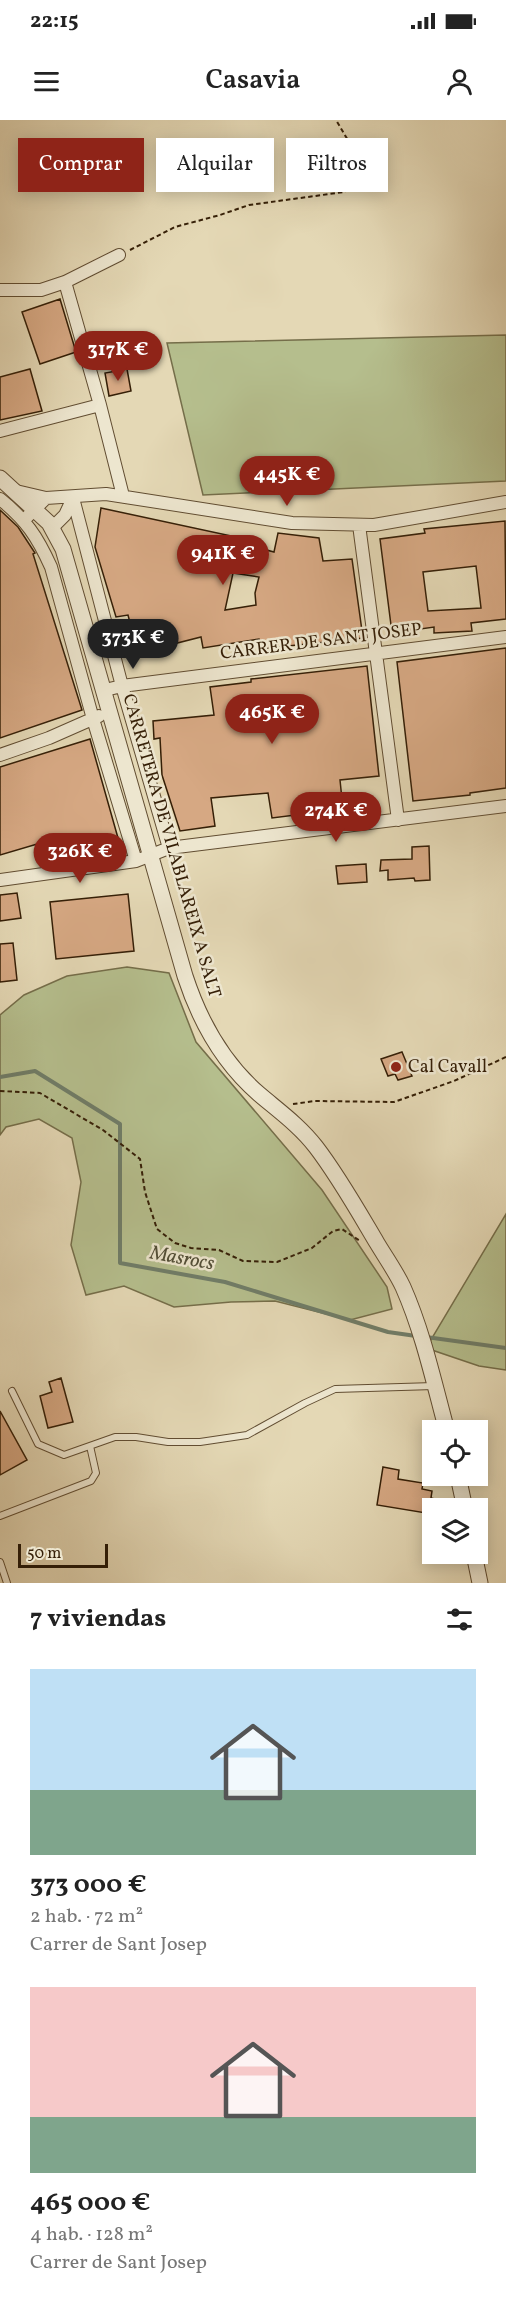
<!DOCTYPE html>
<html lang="es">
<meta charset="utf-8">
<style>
:root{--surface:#fff;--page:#f6f6f6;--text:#222;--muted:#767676;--accent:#8f2418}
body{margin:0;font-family:Vollkorn,serif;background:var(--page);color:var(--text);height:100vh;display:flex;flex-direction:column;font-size:22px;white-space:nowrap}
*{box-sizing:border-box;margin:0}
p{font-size:20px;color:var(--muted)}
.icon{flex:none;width:33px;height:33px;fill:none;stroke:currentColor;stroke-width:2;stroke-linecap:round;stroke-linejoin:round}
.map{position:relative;height:1463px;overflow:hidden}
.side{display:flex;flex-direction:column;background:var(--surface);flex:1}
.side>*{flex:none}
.top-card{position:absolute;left:18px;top:18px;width:471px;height:54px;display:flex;gap:12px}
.buttons{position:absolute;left:422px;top:1300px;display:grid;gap:12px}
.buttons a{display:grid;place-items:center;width:66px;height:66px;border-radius:0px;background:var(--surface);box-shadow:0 3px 15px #0003;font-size:30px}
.scale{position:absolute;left:18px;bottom:15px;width:90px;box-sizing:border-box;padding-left:6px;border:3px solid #351f07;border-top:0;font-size:16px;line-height:21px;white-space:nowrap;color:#351f07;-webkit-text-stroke:4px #ede6cf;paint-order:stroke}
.price{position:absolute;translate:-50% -51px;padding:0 14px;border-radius:21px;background:var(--accent);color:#fff;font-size:20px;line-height:39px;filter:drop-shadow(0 2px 3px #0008)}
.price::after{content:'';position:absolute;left:50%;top:36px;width:18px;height:14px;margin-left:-9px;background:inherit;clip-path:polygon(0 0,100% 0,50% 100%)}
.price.active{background:#222;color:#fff}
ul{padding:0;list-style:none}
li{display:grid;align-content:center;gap:12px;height:318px;padding:0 30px}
li span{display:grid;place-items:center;height:186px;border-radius:0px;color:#555}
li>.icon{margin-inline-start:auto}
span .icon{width:108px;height:108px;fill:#fffc;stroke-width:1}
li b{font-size:26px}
h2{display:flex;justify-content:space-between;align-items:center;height:72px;padding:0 30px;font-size:26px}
.chip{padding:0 21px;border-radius:0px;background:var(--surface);box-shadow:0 3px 15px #0003;font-size:21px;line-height:54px}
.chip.active{background:var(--accent);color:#fff}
.status{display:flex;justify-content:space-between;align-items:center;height:42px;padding:0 30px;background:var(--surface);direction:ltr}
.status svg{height:16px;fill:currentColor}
header{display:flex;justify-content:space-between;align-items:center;height:78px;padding:0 30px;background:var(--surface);font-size:27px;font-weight:600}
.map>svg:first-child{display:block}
</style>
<div class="status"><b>22:15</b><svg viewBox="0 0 49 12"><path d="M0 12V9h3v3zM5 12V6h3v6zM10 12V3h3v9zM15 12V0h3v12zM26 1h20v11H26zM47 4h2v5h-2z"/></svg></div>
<header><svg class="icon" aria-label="menu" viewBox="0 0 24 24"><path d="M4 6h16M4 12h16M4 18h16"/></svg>Casavia<svg class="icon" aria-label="person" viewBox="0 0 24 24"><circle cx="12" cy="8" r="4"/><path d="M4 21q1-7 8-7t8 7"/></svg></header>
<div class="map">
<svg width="506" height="1463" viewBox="0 0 506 1463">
<rect width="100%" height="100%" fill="#e4d8b5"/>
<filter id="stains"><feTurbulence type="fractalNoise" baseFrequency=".00333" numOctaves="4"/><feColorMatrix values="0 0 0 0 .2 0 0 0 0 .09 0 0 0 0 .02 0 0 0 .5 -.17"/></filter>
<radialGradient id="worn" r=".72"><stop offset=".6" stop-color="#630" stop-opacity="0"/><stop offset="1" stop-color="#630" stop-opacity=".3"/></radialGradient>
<path fill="#b5be8d" stroke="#756e4a" stroke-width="1.5" d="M506,215V361L203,375L167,223Z
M127,847L169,853L196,922L322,1070L387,1167L392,1189L350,1200L275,1181L231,1182L174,1187L124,1166L86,1175L71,1125L81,1062L72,1018L39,999L6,1007L0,1015V895L24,875L67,856Z
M506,1094V1250L479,1246L426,1228Z"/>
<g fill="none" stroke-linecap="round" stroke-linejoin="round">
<path stroke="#707d68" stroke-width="4" d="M0,957L35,951L120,1004V1143L225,1162L388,1212L416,1216
M426,1217L506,1228"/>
</g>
<path fill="#d6a883" stroke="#351f07" stroke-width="1.5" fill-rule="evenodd" d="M60,179L76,232L40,244L22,192Z
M30,249L42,291L0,300V257Z
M127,249L131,271L109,276L105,253Z
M101,388L250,420L248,425L274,432L278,413L319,418L323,441L352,439L363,518L260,529L259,519L203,528L201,517L138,533L128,495L116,497L95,427ZM233,453L259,457L255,473L256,485L225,490Z
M0,390L18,407L35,433L33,434L82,590L0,618Z
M505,401L506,499L471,503L472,511L434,513V507L392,513L380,419L425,413L424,409ZM476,446L481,488L428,491L423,452Z
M506,528V668L470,673V675L413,681L397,542Z
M367,546L379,656L340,660L343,689L272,698L268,673L211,678L215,706L180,711L162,655L160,618L154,619L153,601L214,595L210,567L251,562V559Z
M90,619L118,718L65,732L61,717L0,735V647Z
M429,726L430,760L415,761L414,758L388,760V750L380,751L381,740L412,739V727Z
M366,744L367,762L338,764L336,746Z
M17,773L21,798L0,801V775Z
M128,774L134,831L56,839L50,782Z
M13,823L17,860L0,862V824Z
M402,932L412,956L398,960L395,954L388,956L381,939Z
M61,1258L73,1302L48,1308L40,1276L52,1272L49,1262Z
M0,1291L27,1340L0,1355Z
M383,1347L399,1350L398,1359L423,1363L422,1369L432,1371L431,1378L435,1379L432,1394L377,1385Z"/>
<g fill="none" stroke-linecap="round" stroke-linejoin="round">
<g stroke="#614d32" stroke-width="8">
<path id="service" d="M12,1271L38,1324L64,1335L115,1317H136L168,1322H200L247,1315L305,1283L335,1269L434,1266
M0,1396L91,1361L96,1353L90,1326
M0,1442L7,1463"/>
</g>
<g stroke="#614d32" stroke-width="14">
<path id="minor" d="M65,162L100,285L123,376
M0,170H41L65,162L119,135
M0,311L100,285
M16,371L46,378
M73,378L122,566L169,728
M0,379C26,400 37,416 51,447L93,599L136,741
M24,400L46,378L106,374L292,403L374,405L506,382
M359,405L398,700
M52,408L65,395L73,378
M105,570L122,566L506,517
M0,635L49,618L99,596
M0,760L136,741L169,728L506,686"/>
</g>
<g stroke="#614d32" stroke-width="17">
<path id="tertiary" d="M0,358L49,403L63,429L185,856C200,902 222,942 259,974C279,991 300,1006 316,1027C339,1057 358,1091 377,1123C386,1138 396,1152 403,1167C423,1212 434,1263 447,1311
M458,1356L465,1389
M474,1434L480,1463"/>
</g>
<path stroke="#351f07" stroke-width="2" stroke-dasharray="4.5 3" stroke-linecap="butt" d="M130,130L175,107L220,95L249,85L344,72L360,64L365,49L336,0
M0,971L40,973L103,1010L140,1039L145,1072L157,1109L175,1123L191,1128L219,1130L243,1141L277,1142L312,1128L333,1111L342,1109L360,1121
M293,984L315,981L394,982L454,961L506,937
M479,1389L487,1428"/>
<use href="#service" stroke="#ede6cf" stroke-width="6"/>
<use href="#minor" stroke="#ede6cf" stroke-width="12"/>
<use href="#tertiary" stroke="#ede6cf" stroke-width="15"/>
</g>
<circle fill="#8f2418" stroke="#ede6cf" stroke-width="2" cx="396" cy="947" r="6"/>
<g text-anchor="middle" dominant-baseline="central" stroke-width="5" stroke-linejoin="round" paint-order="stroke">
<g font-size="18" fill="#351f07" stroke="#ede6cf">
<text transform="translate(321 522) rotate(-7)">CARRER DE SANT JOSEP</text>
<text transform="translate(171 726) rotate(74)">CARRETERA DE VILABLAREIX A SALT</text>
</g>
<g font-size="18" fill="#351f07" stroke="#ede6cf" text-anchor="start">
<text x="408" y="947">Cal Cavall</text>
</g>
<g font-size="20" font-style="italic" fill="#524e37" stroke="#ede6cf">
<text transform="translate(182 1139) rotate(10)">Masrocs</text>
</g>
</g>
<rect width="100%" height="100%" filter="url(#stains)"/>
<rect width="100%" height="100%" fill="url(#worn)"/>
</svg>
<div class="buttons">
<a><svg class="icon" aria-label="locate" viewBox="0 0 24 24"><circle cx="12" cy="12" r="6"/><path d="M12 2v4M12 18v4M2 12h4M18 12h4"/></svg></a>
<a><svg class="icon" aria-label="layers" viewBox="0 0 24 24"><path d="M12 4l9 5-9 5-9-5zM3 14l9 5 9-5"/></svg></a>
</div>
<div class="scale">50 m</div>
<b class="price" style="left:118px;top:262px">317K €</b>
<b class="price" style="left:287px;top:387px">445K €</b>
<b class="price" style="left:223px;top:466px">941K €</b>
<b class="price active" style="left:133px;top:550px">373K €</b>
<b class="price" style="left:272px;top:625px">465K €</b>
<b class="price" style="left:336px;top:723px">274K €</b>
<b class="price" style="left:80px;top:764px">326K €</b>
<div class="top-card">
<a class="chip active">Comprar</a>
<a class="chip">Alquilar</a>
<a class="chip">Filtros</a>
</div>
</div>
<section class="side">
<h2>7 viviendas<svg class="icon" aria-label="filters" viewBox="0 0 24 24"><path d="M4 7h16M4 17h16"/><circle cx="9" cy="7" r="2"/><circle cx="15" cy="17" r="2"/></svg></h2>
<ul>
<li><span style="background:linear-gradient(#bfe0f5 65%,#7fa58c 0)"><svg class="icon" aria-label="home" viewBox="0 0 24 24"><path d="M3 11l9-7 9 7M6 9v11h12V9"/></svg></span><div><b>373 000 €</b><p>2 hab. · 72 m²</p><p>Carrer de Sant Josep</p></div></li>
<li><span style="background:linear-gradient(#f6c9c9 70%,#7fa58c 0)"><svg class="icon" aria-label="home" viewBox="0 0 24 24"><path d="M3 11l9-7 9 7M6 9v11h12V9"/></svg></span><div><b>465 000 €</b><p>4 hab. · 128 m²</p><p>Carrer de Sant Josep</p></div></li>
</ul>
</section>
